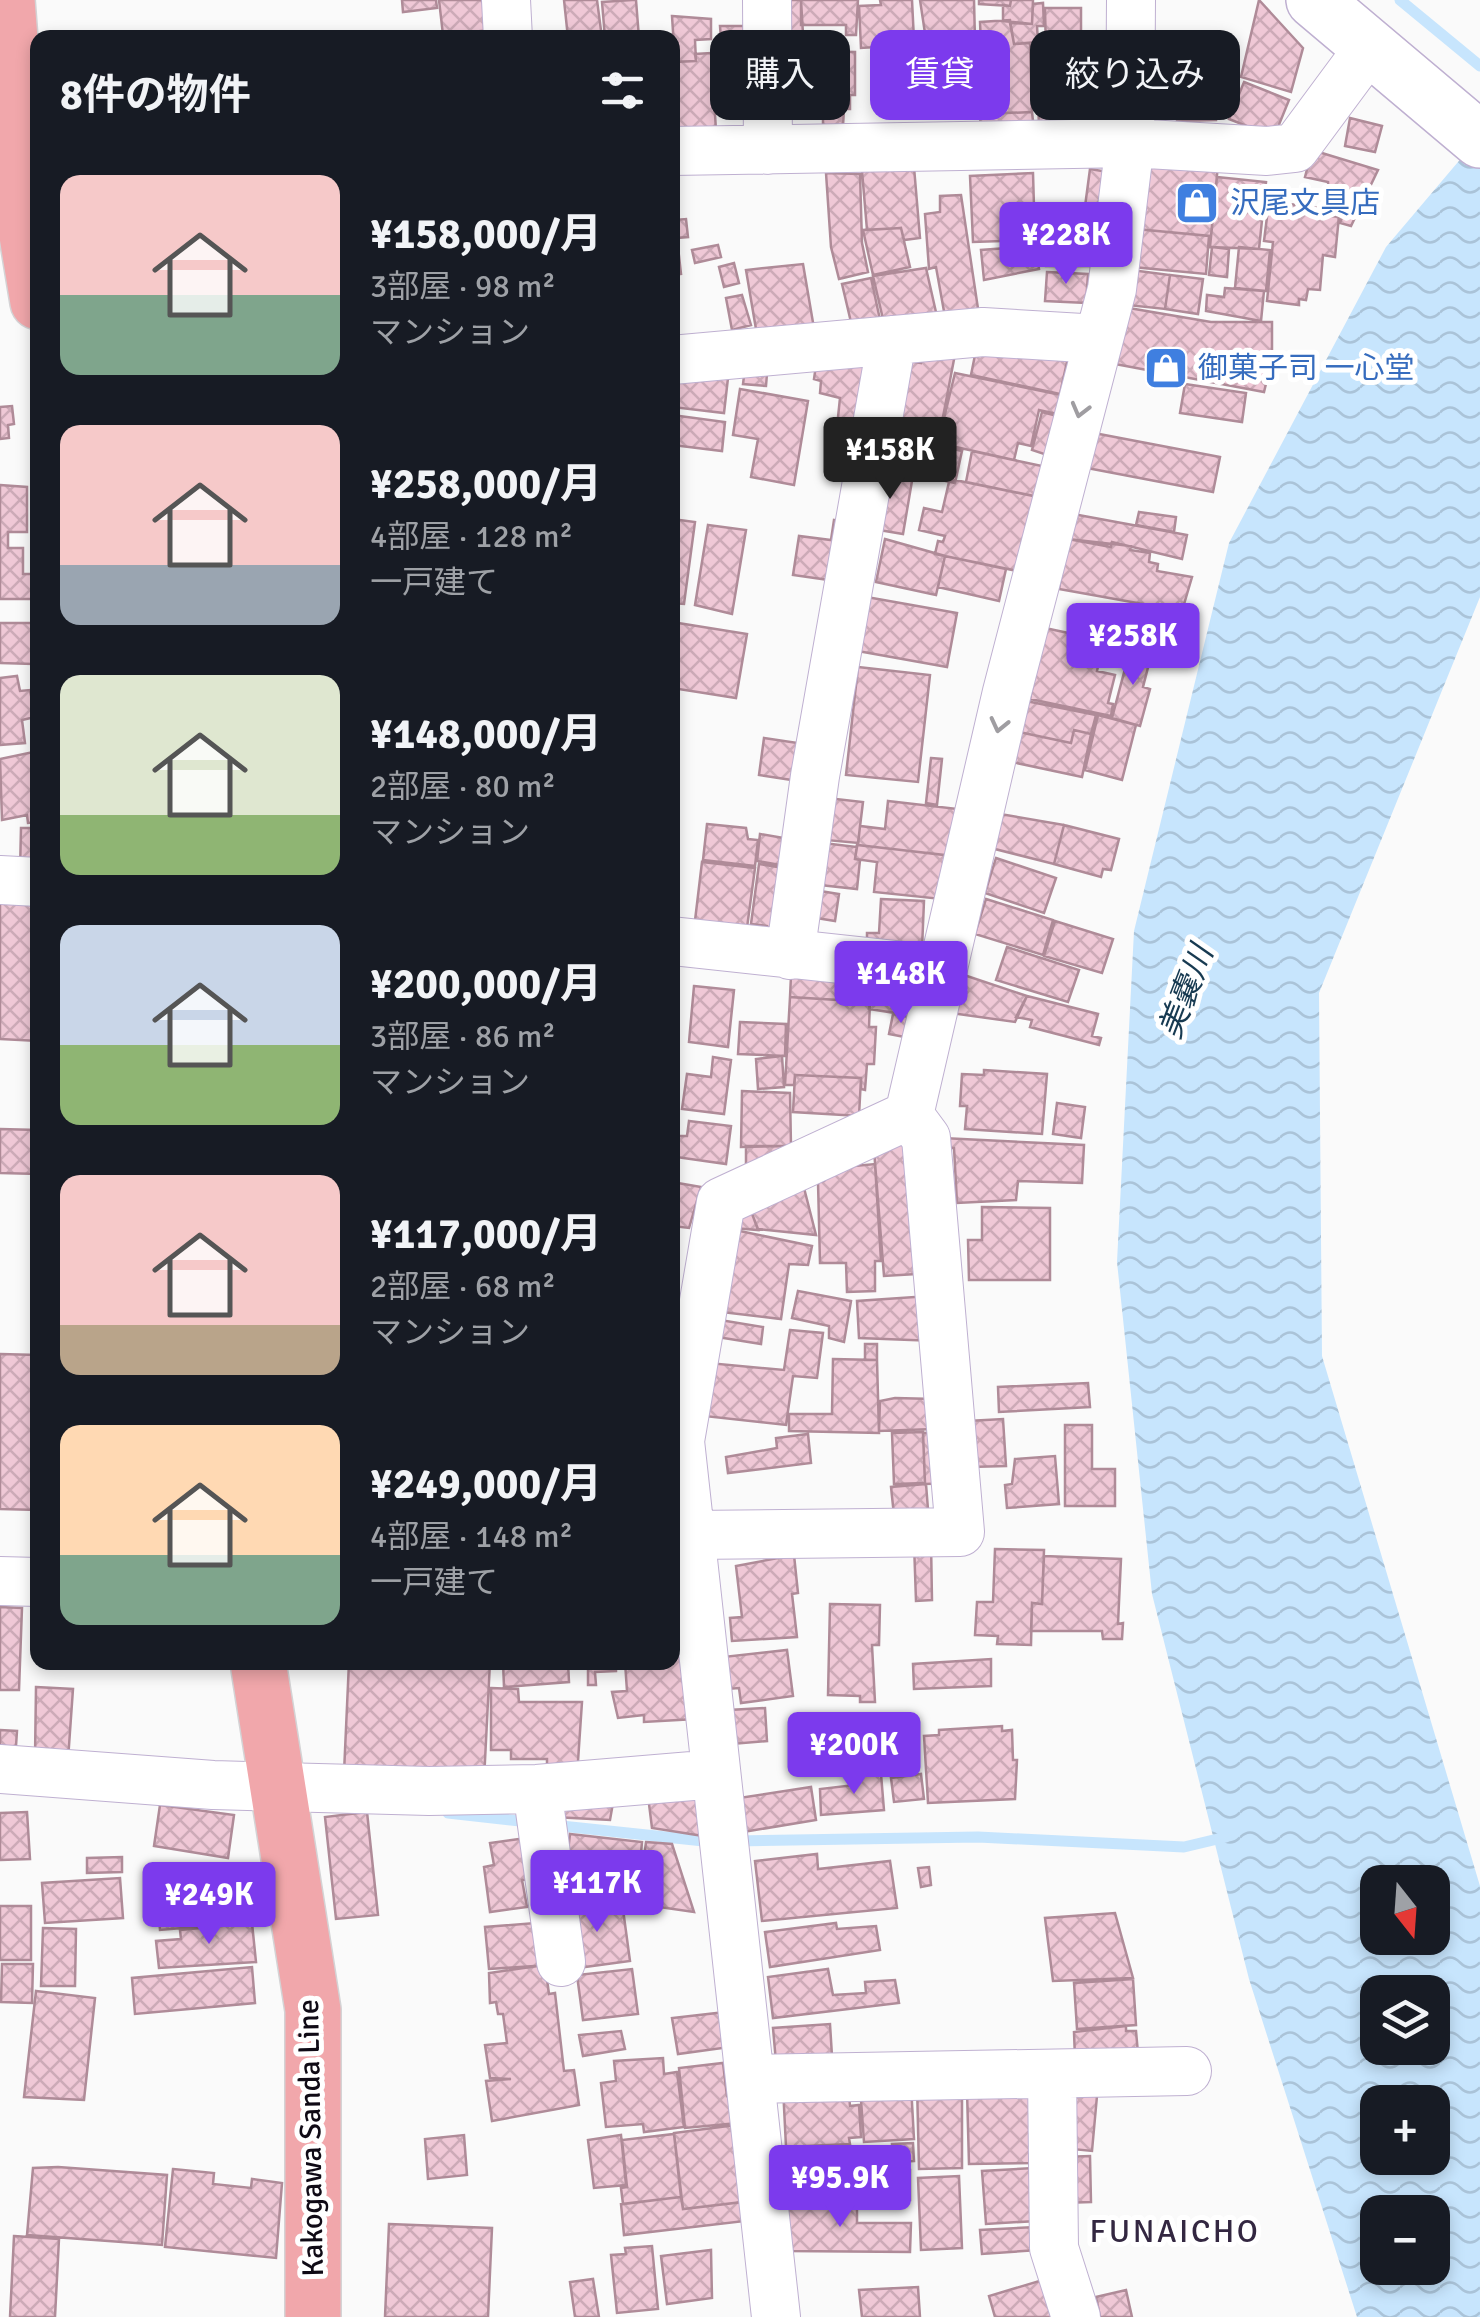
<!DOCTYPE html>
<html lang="ja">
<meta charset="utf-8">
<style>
:root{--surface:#171b24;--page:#242831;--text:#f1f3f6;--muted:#9ea1a6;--accent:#7c3aed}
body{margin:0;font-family:Signika,"Noto Sans JP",sans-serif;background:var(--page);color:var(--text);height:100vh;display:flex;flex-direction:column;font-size:38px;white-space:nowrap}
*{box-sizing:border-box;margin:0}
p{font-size:32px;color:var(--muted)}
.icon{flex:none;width:55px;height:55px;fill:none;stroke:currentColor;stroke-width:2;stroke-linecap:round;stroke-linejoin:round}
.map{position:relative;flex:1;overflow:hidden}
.sheet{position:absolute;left:30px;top:30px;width:650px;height:1640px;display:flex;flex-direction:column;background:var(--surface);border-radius:20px;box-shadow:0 5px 15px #0003}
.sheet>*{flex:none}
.hud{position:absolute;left:710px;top:30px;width:620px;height:90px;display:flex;gap:20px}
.needle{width:65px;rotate:163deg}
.buttons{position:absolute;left:1360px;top:1865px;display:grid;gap:20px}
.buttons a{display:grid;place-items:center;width:90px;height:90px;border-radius:20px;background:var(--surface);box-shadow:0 5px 15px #0003;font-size:50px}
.price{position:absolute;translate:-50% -85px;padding:0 22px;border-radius:10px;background:var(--accent);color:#fff;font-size:32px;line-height:65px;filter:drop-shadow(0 2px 5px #0008)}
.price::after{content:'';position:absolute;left:50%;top:60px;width:30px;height:22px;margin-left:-15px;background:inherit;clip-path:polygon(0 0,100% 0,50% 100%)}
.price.current{background:#222;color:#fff}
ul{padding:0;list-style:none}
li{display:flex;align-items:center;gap:30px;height:250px;padding:0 30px}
li span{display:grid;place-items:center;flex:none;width:280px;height:200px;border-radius:20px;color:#555}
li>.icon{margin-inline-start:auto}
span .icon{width:120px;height:120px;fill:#fffc;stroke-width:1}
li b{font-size:42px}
h2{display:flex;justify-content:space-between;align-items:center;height:120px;padding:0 30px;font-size:42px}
.tag{padding:0 35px;border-radius:20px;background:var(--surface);box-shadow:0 5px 15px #0003;font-size:35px;line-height:90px}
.tag.current{background:var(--accent);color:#fff}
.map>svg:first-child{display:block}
</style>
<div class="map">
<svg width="1480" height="2317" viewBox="0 0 1480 2317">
<defs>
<pattern id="water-waves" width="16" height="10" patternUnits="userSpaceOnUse" patternTransform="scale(2.5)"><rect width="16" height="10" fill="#c7e5fd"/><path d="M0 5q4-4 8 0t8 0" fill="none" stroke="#aac3d8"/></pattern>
<pattern id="building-cross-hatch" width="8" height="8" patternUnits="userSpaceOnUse" patternTransform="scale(2.5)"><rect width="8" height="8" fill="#efc8d6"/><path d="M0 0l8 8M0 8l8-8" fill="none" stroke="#ccaab7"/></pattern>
</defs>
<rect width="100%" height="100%" fill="#fafafa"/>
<path fill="url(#water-waves)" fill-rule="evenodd" d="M1480,136V597L1319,993L1322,1356L1480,1886V2317H1357L1249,1979L1152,1594L1117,1262L1134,931L1229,543L1386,247ZM1378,1882H1432V1938H1378ZM1378,1992H1432V2048H1378ZM1378,2102H1432V2158H1378ZM1378,2212H1432V2268H1378Z"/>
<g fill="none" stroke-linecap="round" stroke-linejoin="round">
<path stroke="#c7e5fd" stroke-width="11" d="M1400,0L1480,66
M448,1813L529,1822
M552,1825L713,1842
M736,1841L978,1837L1184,1847L1226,1837"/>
</g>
<path fill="url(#building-cross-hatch)" stroke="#af8b98" stroke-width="2.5" d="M402,0H436L437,8L403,12Z
M439,0H497L500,29L443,35Z
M564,0H597L602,38H568Z
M632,0H636L639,38H605L602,2Z
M774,0H801L804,51L798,58H774Z
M801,0H858L856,35H846V25H801Z
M880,0H912L917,100L898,101L897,94L879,95L876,47L861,48L859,6L881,5Z
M920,0H974L975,40H926Z
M979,0H1011L1010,6L979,4Z
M1011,0H1033L1032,24L1003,21V5L1010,6Z
M1259,0L1303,48L1291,92L1241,77Z
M1043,3L1044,26H1037L1038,42L1014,44L1010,23L1032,24L1033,4Z
M1045,8H1081V63H1057L1056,54H1046Z
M672,16L711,19V39L695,40L696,61L675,62Z
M1010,20L1014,44L1030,43L1032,112L984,114L980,22Z
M720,26H758L759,92L725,93Z
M926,40H975L978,101L931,105Z
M1227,43V116H1216V120L1177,121L1183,44Z
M802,51L855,52V95H850V109H844L843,126L823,125V116H787L782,59H802Z
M711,53L716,130L672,131V62L696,61L695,54Z
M1036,57H1054V67L1100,66L1101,122L1039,125Z
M1244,82L1289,100L1274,137L1229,119Z
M1032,112L1034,130L979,133L981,114Z
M1350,118L1382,126L1375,152L1345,146Z
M1312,150L1378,170L1351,226L1340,223L1342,217L1330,216L1328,182L1305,177Z
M1156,160L1218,165L1211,236L1136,229L1143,172Z
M914,167L920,238L904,240L901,228L867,230L862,171Z
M1090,169L1108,172L1102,217L1084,214Z
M826,173L860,174L862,243L868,272L839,279L831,247Z
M1033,173L1035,240L973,242L970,176Z
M1217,177L1266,182L1259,249L1210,247Z
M961,195L980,322L947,328L936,267L929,269L925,214L940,212V196Z
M672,200L675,220L686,219L688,237L677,238L681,274L672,275Z
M1269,201L1326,209V215L1339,216L1335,257L1323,255L1320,290L1308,289L1306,300L1299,299V305L1267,301L1273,242L1264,241Z
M901,228L910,267L873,275L863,230Z
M1136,229L1209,236L1206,274L1133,267Z
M1095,232V266H1046V233Z
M718,245L721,257L695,263L692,250Z
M1036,246L1039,269L984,280L981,250Z
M1212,247L1229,249L1227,277L1209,275Z
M1239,247L1270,250L1266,291L1235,288Z
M734,263L739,283L724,287L719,267Z
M803,264L816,340L758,341L746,270Z
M926,268L938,321L886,332L873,276Z
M1131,270L1170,275L1165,309L1127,305Z
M1047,272L1088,274L1086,303L1045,301Z
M1170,275L1203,279L1198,314L1165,309Z
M871,278L882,329L854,335L842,284Z
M1225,288L1264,291L1261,321L1206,311L1207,295L1224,297Z
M742,295L751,325L732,330L726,298Z
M1123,307L1211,322H1272V359L1264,392L1115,364Z
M978,340L1070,348L1060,394L971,375Z
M925,343L956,349L938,443L892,435L903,360L921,363Z
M817,358L877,364L867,431L837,427L840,398L820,393L821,381L814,379Z
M746,360L768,362L766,386L743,384Z
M672,371L728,378L724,413L672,407Z
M955,373L1066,396L1061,415L1039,410L1031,446L1018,443L1014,460L938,443Z
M1185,384L1246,393L1242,422L1180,413Z
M740,389L808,401L794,485L751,477L758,439L733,435Z
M12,406L14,424L8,425L9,438L0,439V407Z
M1042,412L1061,417L1050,456L1032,450Z
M672,415L725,422L722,451L672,445Z
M884,433L962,451L955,483L876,466Z
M1094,433L1220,457L1213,492L1087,468Z
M972,451L1051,468L1044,498L966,482Z
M878,469L913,475L903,534L867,528Z
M955,480L1043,498L1027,573L935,554L938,541L943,542L945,536L919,530L924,508L942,512L949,482Z
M0,485L27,487V532H8V548H23V574H32L33,599H0Z
M1139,512L1176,517L1174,532L1136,525Z
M1073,514L1187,535L1182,559L1112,542L1111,547L1068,539Z
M672,519L695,522L684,604L672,603Z
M834,520L853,524L843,582L793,575L799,536L831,540Z
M708,525L746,530L732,614L695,605Z
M885,539L945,556L936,595L876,582Z
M1068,539L1131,546L1130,550L1150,553L1149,562L1158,564L1157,571L1192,577L1182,611L1059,589Z
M945,556L1006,569L999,601L938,587Z
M861,596L957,613L947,667L852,650Z
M672,622L747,634L736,698L672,688Z
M0,623H38L33,664L0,663Z
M1045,628L1129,646L1124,667L1099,662L1097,671L1115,675L1108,703L1113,704L1111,716L1030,699Z
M1131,646L1152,652L1143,687L1150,689L1140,726L1112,718Z
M858,667L930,675L918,782L846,775Z
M17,676L20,691L30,690L35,717L22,720L25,743L0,745V678Z
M1026,701L1096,715L1091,734L1074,730L1071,743L1019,732Z
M1098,715L1136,725L1122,780L1085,770Z
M1074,730L1091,734L1082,777L1012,762L1019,732L1071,743Z
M764,738L811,745L805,782L759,775Z
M38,751V822L28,823L27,815L2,820L0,759Z
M931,758L942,759L937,805L926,803Z
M827,798L863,802L858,843L815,839Z
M888,801L958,809L953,856L858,845L860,826L885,829Z
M1000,814L1064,825L1054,864L991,848Z
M707,824L746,828L748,839L758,840L755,866L703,860Z
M1064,825L1119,839L1111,870L1103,869L1101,877L1054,864Z
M21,828H38V871H20Z
M760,834L801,841L797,868L757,861Z
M815,842L857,847L855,859L860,860L857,889L810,884Z
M857,845L946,855L941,899L874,892L877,862L855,859Z
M996,858L1056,878L1044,913L985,893Z
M702,862L755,868L746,935L694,929Z
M759,864L796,870L767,935V926L751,924Z
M808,889L839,894L835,921L804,916Z
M0,894L38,896V1041L0,1039Z
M881,899L924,901L922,949L867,946V933H879Z
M986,899L1053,920L1043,955L975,934Z
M1055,921L1113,939L1102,973L1044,956Z
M1007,947L1079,970L1068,1002L996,980Z
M901,973L895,1013L869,1009L870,1002L790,997L791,976Z
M901,973L921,976L917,1003L897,1001Z
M961,974L1027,996L1015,1022L951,1013Z
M694,986L734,990L728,1047L689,1042Z
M1027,996L1098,1014L1092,1036L1101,1038L1099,1045L1030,1027L1032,1020L1016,1017Z
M790,997L870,1002L869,1027H876L874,1064H867L865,1090L861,1089V1078L795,1075L794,1085H785Z
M893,1014L914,1018L910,1038L889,1034Z
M740,1022L786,1024L785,1056L738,1054Z
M782,1056L784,1087L758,1089L756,1059Z
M713,1057L731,1060L724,1114L682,1109L687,1074L711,1077Z
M984,1070L1047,1074L1042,1134L965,1129L967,1106H960L962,1074L984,1075Z
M795,1075L861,1078L859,1116L793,1112Z
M742,1091L790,1093L791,1146L741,1147Z
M1057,1103L1085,1107L1081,1138L1053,1134Z
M689,1121L731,1126L726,1164L676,1157L679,1136H687Z
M0,1129L38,1130V1174L0,1173Z
M942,1138L1084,1145L1082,1183L1018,1181L1016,1200L957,1203L954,1148H944Z
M917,1141L933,1273L884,1276L874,1150Z
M746,1146H787L746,1167Z
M875,1164L881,1261H875V1291L847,1292L846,1263H820L818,1182L824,1181L823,1173L833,1168Z
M672,1182L701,1187L689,1228L672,1226Z
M803,1184L816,1235L758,1229L750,1209Z
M982,1207L1050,1208V1280H969L968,1240H982Z
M750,1208L758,1230L733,1228Z
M735,1230L812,1246L808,1265L789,1264L781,1319L721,1312Z
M798,1291L851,1301L844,1342L829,1338V1326L792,1318Z
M929,1296L936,1341L859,1338L857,1301Z
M714,1319L763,1327L761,1344L711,1336Z
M790,1330L823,1333L817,1378L793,1376L786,1425L704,1416L709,1363L784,1370Z
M865,1344H877V1360H865Z
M0,1354L38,1355V1510L0,1509Z
M833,1359L877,1360L879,1433L789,1431V1414H832Z
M1088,1383L1090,1407L999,1412L998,1387Z
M895,1398L934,1399V1429L879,1431L880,1401Z
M1003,1419L1006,1466L970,1467L968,1421Z
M1065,1425H1092V1469H1115V1506H1065Z
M923,1432L925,1483L894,1484L892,1433Z
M950,1432L954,1483L925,1484L923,1433Z
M808,1434L811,1463L728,1473L726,1457L777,1448L776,1438Z
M1055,1456L1059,1504L1007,1508L1005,1485L1012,1484L1015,1459Z
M926,1484L929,1522L895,1525L891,1487Z
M931,1542L932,1600L916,1601L914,1543Z
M995,1549L1044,1550L1042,1604L1032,1603L1031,1645L997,1644L998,1636L975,1635L977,1602H993Z
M794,1555L798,1593L792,1594L797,1637L732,1641L730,1618L742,1617L736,1566Z
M1044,1556L1121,1559L1118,1624L1123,1623L1122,1639H1103L1102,1631H1031L1032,1603L1042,1604Z
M830,1604L880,1605L879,1645H872L875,1702H860V1696L828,1695Z
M0,1607L22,1608L19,1690H0Z
M689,1645L695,1719L644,1722V1715L618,1718L612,1692L627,1691L625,1662H672V1646Z
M787,1650L793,1696L741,1703L739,1688L727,1689L723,1657Z
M991,1659V1686L914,1689L913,1664Z
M349,1662H490L484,1780L344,1773Z
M503,1662H568L569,1682L504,1687Z
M588,1662H616V1671L595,1672L596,1685H588Z
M36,1687L73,1689L68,1760L35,1758Z
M491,1688L518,1689L519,1702H582L577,1776H547V1759H511V1750H491Z
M765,1708L767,1741L732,1744L729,1710Z
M1002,1726V1731L1012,1730L1013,1760H1017L1015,1799L928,1803L924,1736L939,1735V1730Z
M0,1730L17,1731L15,1761L0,1760Z
M881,1774L884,1810L821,1815L820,1789L855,1785L854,1776Z
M921,1774L924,1799L894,1802L891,1778Z
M697,1785L703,1836L652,1828L647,1788Z
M811,1787L816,1820L743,1832L739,1798Z
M556,1798L613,1803L610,1820L554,1817Z
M160,1805L234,1815L228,1858L154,1846Z
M27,1812L30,1859L0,1860V1813Z
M367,1812L378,1915L336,1919L325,1817Z
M570,1834L642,1842L638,1886L565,1878Z
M527,1838L536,1879L522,1880L527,1907L490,1912L484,1867L494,1865L490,1843Z
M646,1842L672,1844L694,1912L638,1904Z
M817,1854L818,1869L890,1861L897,1908L762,1921L755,1861Z
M122,1857V1872L87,1873V1858Z
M929,1867L931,1885L921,1887L918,1868Z
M249,1870L253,1922L160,1930L158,1905L189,1902L186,1876Z
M120,1878L123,1918L45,1923L42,1883Z
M622,1902L630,1961L570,1969L568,1906Z
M0,1906H31V1960H0Z
M1115,1913L1133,1978L1053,1981L1045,1918Z
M547,1922L550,1965L489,1969L485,1927Z
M252,1923L256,1962L159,1968L156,1941L181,1939L180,1930Z
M836,1923L837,1929L876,1926L880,1950L770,1967L765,1932Z
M43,1928L76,1929L75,1986H41Z
M2,1964H33L32,2003L1,2002Z
M545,1965L549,1994L555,1993L564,2071L574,2070L579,2105L492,2121L486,2081L511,2079L490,2078L485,2045L507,2043L503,2014H498L496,2002L490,2003L489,1973Z
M252,1967L255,2003L135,2014L132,1978Z
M632,1969L638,2014L583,2020L577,1975Z
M828,1969L833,1995L866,1993L865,1982L895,1980L899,2003L773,2018L768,1977Z
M1133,1979L1136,2025L1077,2029L1074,1983Z
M36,1991L95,1998L84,2100L24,2097Z
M726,2012L730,2047L678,2054L672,2018Z
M830,2024L832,2056L776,2062L773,2028Z
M1126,2026V2031H1136L1138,2053L1075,2059L1074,2032Z
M621,2031L625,2049L583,2056L579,2035Z
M663,2058L664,2074L677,2072L684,2127L644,2132L643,2124L606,2127L601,2083L616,2081L614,2061Z
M723,2063L727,2096L735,2095L738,2123L685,2128L679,2068Z
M848,2083L850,2106L859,2105L861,2137L849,2138L850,2144L786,2147L783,2087Z
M917,2084L962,2085V2168L919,2169Z
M911,2085L914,2139L864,2142L860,2086Z
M1098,2085L1092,2151L1062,2148L1074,2086Z
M967,2091L1033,2092L1036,2163L969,2164Z
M736,2125L744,2202L683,2209L674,2133Z
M674,2134L681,2197L623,2204L621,2188L627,2187L622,2140Z
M464,2135L467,2175L428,2179L425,2139Z
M621,2135L626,2185L594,2188L588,2140Z
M913,2143L914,2161L893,2162L892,2144Z
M781,2151L856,2155L857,2182L888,2180L887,2168L910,2170V2200L784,2196Z
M1090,2156L1091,2202L1062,2203V2157Z
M58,2167L167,2175L162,2245L27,2235L33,2168Z
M1033,2168L1036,2221L986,2224L982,2171Z
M173,2169L214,2173L213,2184L251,2188L252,2179L282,2183L276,2258L165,2247Z
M959,2176L962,2248L921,2250L918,2178Z
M681,2197L683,2209L743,2202L745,2221L624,2235L621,2204Z
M857,2201V2223H911L910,2252L787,2251L783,2204Z
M389,2224L492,2228L488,2317H385Z
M1035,2227L1037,2250L982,2254L980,2230Z
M14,2236L59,2239L55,2317H10Z
M652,2246L658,2309L617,2313L611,2255L626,2254L625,2248Z
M711,2250L712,2298L667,2304L661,2256Z
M593,2279L599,2317H575L570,2282Z
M1046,2279L1058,2317H995L989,2296Z
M918,2287L920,2317H862L859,2290Z
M1126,2290L1132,2317H1100L1096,2297Z"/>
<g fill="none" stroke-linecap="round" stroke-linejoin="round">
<g stroke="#bfb0d1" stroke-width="50">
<path id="minor" d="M506,0L508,38
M767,0L768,150
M672,151L1130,143L1267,151L1295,148L1369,48
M672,360L983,332L1099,339
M0,880L38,882
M672,941L942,970
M790,955L815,776L892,340
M690,1535L960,1532L926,1138L909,1115
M0,1581L38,1582
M0,1769L213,1785L429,1791L537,1789L716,1774
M537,1789L561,1962
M1052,2074L1054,2248L1076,2317
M750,2079L1187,2071
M776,2317L680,1441L721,1202L909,1115L1007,692L1112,289L1130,143L1131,0"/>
</g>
<g stroke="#bfb0d1" stroke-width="58">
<path id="tertiary" d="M1314,0L1480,140"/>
</g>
<g stroke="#d4d3d5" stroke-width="58">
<path id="primary" d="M7,0L23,211L38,302
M258,1662L313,2010V2317"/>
</g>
<use href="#minor" stroke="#fff" stroke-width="48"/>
<use href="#tertiary" stroke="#fff" stroke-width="55"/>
<use href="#primary" stroke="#f1a7ab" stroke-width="55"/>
</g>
<defs><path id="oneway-chevron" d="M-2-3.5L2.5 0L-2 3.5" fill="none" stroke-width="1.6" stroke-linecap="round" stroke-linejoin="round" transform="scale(2.5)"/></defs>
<g stroke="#9f9da1">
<use href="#oneway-chevron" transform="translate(1080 410) rotate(105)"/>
<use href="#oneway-chevron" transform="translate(999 725) rotate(103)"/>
</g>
<defs>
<g id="shop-square" transform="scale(2.25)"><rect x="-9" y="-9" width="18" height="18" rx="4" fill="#3f7fe0" stroke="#fff"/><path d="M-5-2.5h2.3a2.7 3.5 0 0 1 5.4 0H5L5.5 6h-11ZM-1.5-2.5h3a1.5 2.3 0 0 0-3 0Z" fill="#fff"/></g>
</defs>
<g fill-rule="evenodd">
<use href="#shop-square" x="1197" y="203"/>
<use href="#shop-square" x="1166" y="368"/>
</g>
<g text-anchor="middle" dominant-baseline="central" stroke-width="10" stroke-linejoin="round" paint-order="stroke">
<g font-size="30" fill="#366cbe" stroke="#fff" text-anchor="start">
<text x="1230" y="203">沢尾文具店</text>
<text x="1198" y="368">御菓子司 一心堂</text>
</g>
<g font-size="30" fill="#0f0a15" stroke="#fff">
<text transform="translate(311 2138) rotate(-91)">Kakogawa Sanda Line</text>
</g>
<g font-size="32" font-style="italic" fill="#173a51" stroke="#fff">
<text transform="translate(1186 992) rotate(-69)">美嚢川</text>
</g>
<g font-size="32" letter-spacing="2.5" fill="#332741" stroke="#fff">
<text x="1175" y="2231">FUNAICHO</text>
</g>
</g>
</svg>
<div class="buttons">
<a><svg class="needle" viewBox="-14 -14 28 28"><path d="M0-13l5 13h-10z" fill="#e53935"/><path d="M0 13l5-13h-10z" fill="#9ea1a6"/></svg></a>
<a><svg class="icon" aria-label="layers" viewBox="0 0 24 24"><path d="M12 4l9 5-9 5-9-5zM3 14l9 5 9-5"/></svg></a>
<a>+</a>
<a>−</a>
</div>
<b class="price" style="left:1066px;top:287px">¥228K</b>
<b class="price current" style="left:890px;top:502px">¥158K</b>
<b class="price" style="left:1133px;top:688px">¥258K</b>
<b class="price" style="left:901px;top:1026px">¥148K</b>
<b class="price" style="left:854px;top:1797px">¥200K</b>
<b class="price" style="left:597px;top:1935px">¥117K</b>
<b class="price" style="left:209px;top:1947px">¥249K</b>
<b class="price" style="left:840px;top:2230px">¥95.9K</b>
<div class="hud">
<a class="tag">購入</a>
<a class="tag current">賃貸</a>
<a class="tag">絞り込み</a>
</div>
<section class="sheet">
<h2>8件の物件<svg class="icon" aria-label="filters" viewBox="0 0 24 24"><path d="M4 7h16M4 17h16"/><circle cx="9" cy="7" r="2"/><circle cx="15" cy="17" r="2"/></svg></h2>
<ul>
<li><span style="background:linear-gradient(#f6c9c9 60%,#7fa58c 0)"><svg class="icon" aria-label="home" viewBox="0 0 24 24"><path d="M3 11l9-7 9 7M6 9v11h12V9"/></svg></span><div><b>¥158,000/月</b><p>3部屋 · 98 m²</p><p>マンション</p></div></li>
<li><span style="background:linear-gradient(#f6c9c9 70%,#9aa5b1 0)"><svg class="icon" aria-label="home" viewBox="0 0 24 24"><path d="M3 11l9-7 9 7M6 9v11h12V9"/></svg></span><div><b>¥258,000/月</b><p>4部屋 · 128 m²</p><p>一戸建て</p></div></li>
<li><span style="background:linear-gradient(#dfe7d0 70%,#8fb573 0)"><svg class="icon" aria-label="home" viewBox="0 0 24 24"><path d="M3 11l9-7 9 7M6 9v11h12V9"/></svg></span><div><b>¥148,000/月</b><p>2部屋 · 80 m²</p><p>マンション</p></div></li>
<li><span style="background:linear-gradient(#c9d6e8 60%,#8fb573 0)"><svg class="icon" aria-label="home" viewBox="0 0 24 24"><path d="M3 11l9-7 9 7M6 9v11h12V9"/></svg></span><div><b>¥200,000/月</b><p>3部屋 · 86 m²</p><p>マンション</p></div></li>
<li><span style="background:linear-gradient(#f6c9c9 75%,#b9a48a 0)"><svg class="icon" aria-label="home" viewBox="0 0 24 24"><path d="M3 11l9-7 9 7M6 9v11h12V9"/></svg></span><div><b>¥117,000/月</b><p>2部屋 · 68 m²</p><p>マンション</p></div></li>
<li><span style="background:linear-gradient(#ffd9b3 65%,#7fa58c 0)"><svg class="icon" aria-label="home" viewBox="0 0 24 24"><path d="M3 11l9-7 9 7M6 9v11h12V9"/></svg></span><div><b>¥249,000/月</b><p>4部屋 · 148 m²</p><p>一戸建て</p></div></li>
</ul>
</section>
</div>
